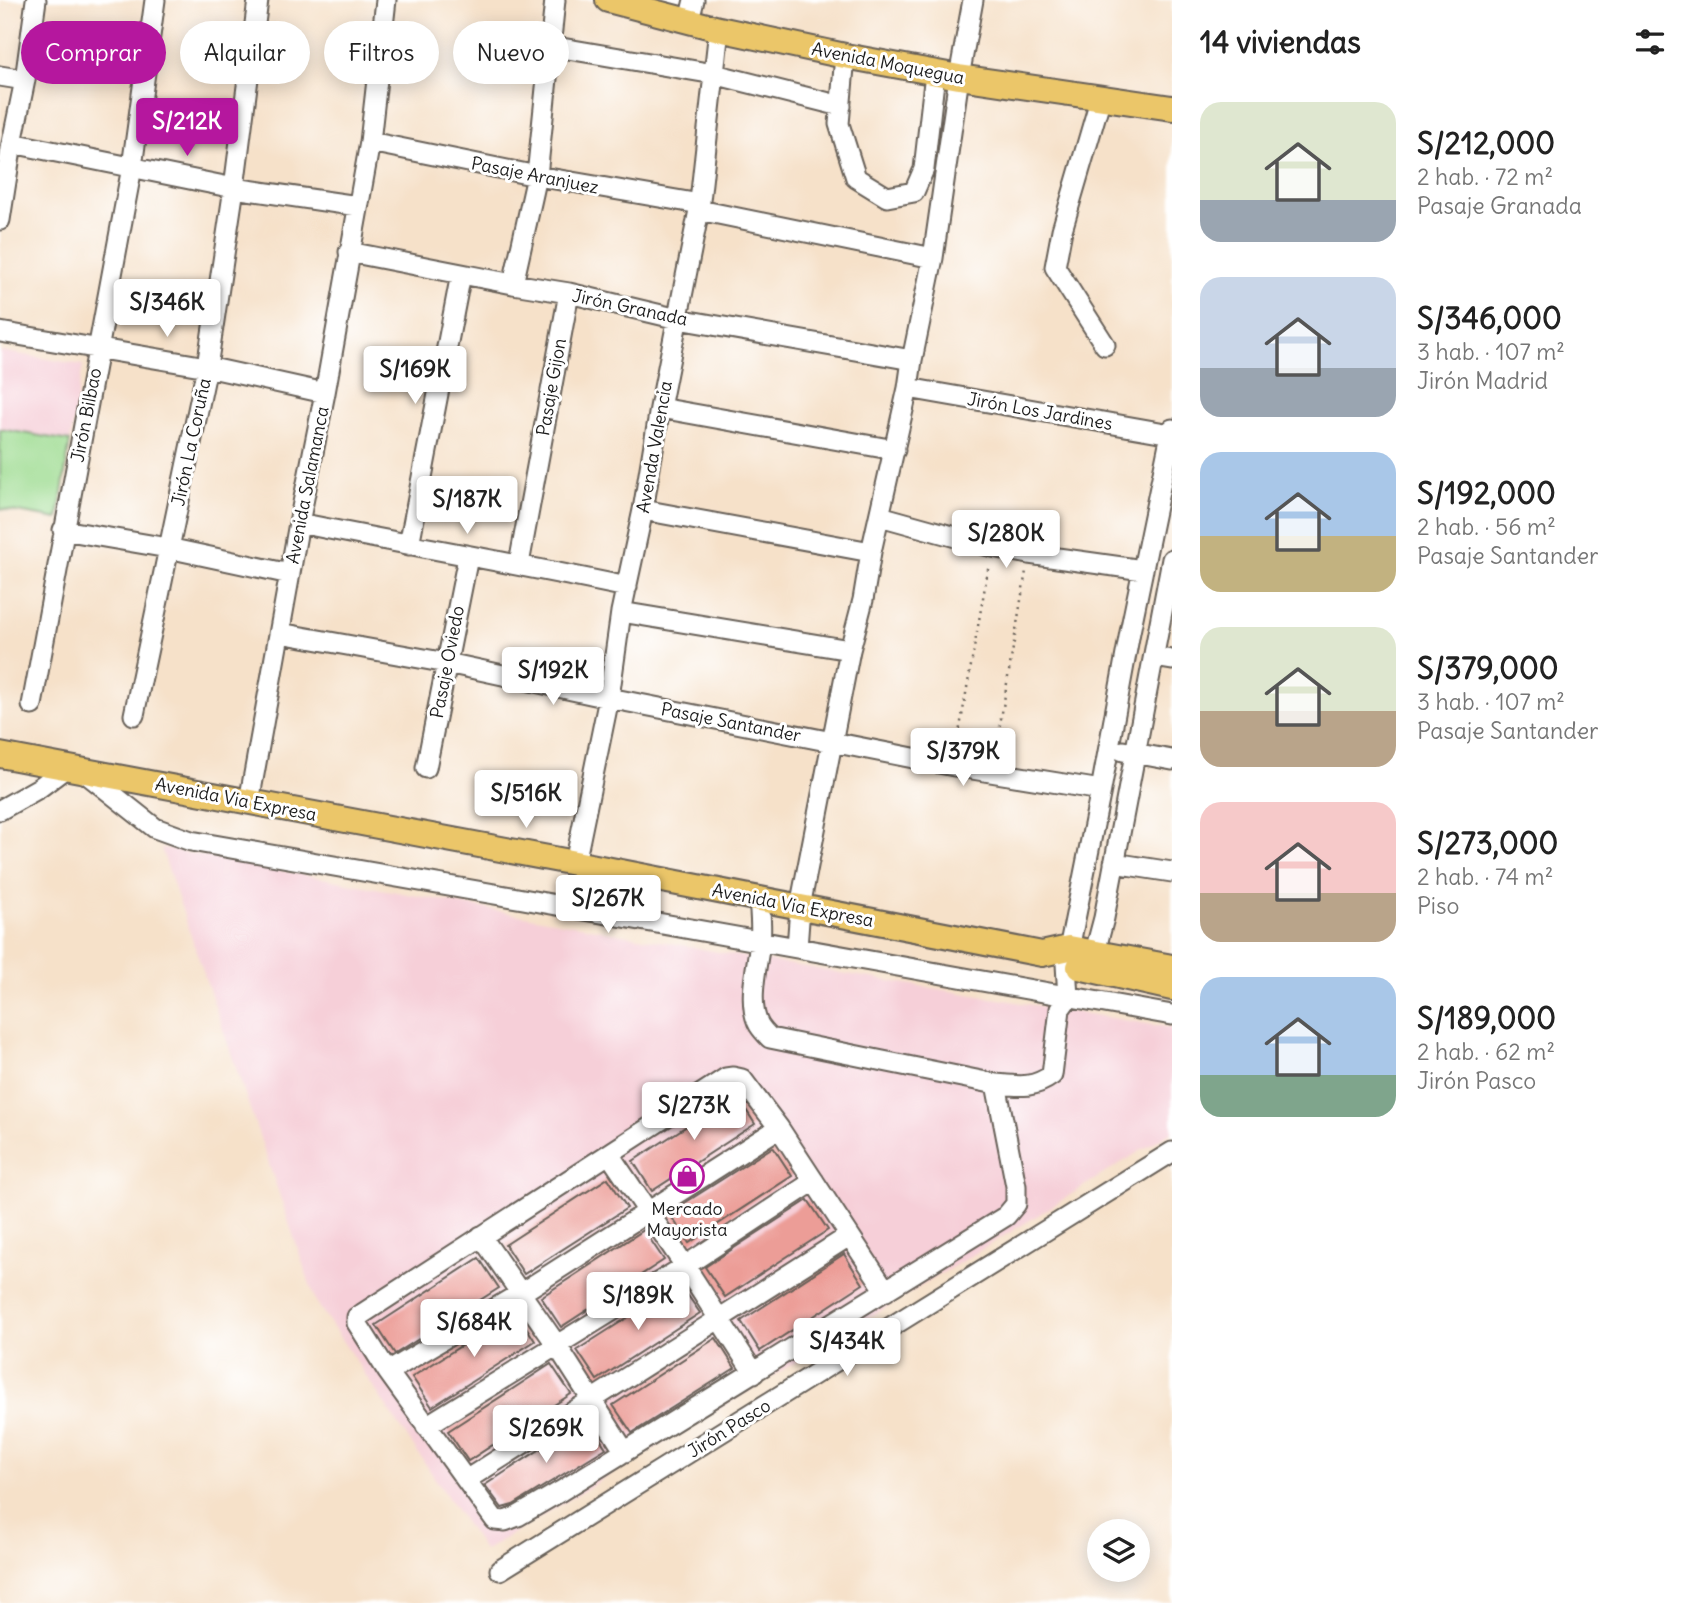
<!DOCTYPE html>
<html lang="es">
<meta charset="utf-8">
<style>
:root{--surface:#fff;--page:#f2f2f2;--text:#222;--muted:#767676;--accent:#b5179e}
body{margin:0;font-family:Delius,sans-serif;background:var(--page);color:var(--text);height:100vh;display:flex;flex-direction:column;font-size:26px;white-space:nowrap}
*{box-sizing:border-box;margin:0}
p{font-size:23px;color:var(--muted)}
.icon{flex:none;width:38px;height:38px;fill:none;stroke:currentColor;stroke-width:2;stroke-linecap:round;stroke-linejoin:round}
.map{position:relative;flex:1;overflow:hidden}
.sheet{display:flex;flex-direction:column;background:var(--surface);width:525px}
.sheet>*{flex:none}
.hud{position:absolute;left:21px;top:21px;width:665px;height:63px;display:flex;gap:14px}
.fabs{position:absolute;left:1087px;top:1519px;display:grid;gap:14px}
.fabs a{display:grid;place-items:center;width:63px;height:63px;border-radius:50%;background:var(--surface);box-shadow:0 4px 18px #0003;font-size:35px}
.price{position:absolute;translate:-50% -60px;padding:0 16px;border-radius:7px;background:#fff;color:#222;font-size:23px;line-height:46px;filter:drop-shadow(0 2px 4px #0008)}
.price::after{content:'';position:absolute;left:50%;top:42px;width:21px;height:16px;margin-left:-10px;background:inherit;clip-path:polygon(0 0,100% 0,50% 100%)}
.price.active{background:var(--accent);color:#fff}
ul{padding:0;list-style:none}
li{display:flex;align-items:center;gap:21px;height:175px;padding:0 28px}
li span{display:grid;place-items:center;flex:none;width:196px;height:140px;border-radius:21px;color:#555}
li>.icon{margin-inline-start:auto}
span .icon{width:84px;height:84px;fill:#fffc;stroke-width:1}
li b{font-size:30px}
h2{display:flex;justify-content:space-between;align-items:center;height:84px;padding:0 28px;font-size:30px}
.pill{padding:0 24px;border-radius:32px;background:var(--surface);box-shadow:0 4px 18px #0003;font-size:24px;line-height:63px}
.pill.active{background:var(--accent);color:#fff}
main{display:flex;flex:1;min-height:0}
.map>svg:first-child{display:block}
</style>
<main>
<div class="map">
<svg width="1172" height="1603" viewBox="0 0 1172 1603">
<rect width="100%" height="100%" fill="#fff"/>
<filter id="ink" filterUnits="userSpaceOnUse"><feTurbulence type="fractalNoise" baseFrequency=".0143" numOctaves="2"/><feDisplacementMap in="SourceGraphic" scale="14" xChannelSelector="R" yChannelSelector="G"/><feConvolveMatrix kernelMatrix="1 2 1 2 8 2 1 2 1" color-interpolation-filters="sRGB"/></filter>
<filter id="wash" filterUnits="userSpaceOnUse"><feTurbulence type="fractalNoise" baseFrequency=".00686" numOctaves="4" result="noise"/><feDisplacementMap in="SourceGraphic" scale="28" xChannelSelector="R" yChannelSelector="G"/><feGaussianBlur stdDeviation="1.57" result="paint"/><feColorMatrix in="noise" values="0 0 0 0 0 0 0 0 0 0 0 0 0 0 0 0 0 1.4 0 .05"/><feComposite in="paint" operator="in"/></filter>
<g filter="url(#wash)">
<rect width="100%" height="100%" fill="#f6e1c9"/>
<path fill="#f6cfd8" d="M0,351L83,365L70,441L0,429Z
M161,848L756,959L1172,1028V1131L1027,1222L484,1551L316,1302Z"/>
<path fill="#9edc91" stroke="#5d7c56" stroke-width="2" d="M0,429L70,441L58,519L0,509Z"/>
<g id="blocks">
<path fill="#ec9d97" d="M736,1094L755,1124L652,1191L633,1161Z
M773,1147L792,1176L689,1243L669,1213Z
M608,1178L627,1208L524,1274L505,1245Z
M808,1200L828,1230L725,1297L705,1267Z
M644,1230L664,1260L561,1327L541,1297Z
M844,1254L863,1284L760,1351L741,1321Z
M479,1258L499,1288L395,1354L376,1325Z
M680,1284L700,1313L597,1380L577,1350Z
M516,1311L535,1341L432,1407L412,1377Z
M716,1338L735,1368L632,1433L613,1405Z
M551,1364L571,1394L468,1461L448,1431Z
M587,1419L606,1448L513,1505L502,1508L485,1485Z"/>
</g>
</g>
<g filter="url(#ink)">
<use href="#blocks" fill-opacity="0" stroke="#686159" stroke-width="2"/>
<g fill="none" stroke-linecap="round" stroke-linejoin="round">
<g stroke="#686159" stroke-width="23">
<path id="minor" d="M689,21L694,0
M550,46L714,74L841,106
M845,56L839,124L856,178L887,197L914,192L924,169L935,73
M0,76L25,80
M1101,97L1062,230L1055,267L1105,345
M370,142L537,176L700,204
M12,143L234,188L358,206
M699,210L933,258
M0,220L12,143L25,80L36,0
M349,252L513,284L569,293L678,319L912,360
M513,284L537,176L555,0
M0,332L207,367L325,393
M908,388L1171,434
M660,408L895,450
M643,510L871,552
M880,516L992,547L1029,554L1143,570
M299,523C408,545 518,564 627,587
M63,530L168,548L290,574
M409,545L461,274
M519,564L569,293
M621,612L850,650
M280,633L447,663L609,698L954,766L1101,790
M1154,657L1172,660
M32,705L132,167L155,0
M134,715L207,367L234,188L258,0
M1123,751L1172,760
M426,768L468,557
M83,771L155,828L191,841L523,899L1172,1015
M249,802L299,523L325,393L370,142L386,0
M0,810L39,788L67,767
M575,863L609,698L621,612L643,510L660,408L699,210L719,29
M1114,863L1172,872
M759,898C760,913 762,929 760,943C757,966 747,1004 759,1025C762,1030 766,1034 770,1038L996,1084
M797,948L800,907L850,650L863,600L871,552L908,388L912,360L933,258L959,77L973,0
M1091,967L1104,918L1172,559
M609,1154L685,1266L754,1373
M481,1236L556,1344L625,1452
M886,1291L779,1128L742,1079L733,1077L726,1078L362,1314L357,1317V1323L388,1372L495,1520L505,1521L518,1516L561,1491L1006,1216L1016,1204V1186L996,1084C1018,1086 1033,1089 1052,1075L1060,1009L1068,998L1066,964L1101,790L1130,632L1172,429
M388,1372L521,1293L779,1128
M426,1426L685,1266L814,1181
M466,1480L849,1236
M500,1570L1172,1152"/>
</g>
<g stroke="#686159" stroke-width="28">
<path id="major" d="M608,0L719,29L845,56L959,77L1172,108
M0,755L575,863L1042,954L1069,948L1172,967
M1079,967L1172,988"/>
</g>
<path stroke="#686159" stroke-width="2.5" stroke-dasharray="2 5" stroke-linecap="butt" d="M956,750L989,564
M995,754L1026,571"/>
<use href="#minor" stroke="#fff" stroke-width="19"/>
<use href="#major" stroke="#ebc669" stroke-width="24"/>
</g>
</g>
<defs>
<g id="shop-ring" transform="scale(1.75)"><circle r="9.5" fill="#fff" stroke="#b5179e" stroke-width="1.5"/><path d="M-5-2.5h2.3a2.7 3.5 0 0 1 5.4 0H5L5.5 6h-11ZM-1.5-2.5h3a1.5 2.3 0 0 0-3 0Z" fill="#b5179e"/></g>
</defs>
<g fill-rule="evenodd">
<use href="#shop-ring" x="687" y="1176"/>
</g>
<g text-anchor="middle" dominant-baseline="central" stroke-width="6" stroke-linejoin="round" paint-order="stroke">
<g font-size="18" fill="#1c1c1c" stroke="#fff">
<text transform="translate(888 63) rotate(11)">Avenida Moquegua</text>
<text transform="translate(535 175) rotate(11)">Pasaje Aranjuez</text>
<text transform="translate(630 307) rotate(12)">Jirón Granada</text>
<text transform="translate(551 387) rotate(-80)">Pasaje Gijon</text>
<text transform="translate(1040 411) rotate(10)">Jirón Los Jardines</text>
<text transform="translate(86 415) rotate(-79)">Jirón Bilbao</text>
<text transform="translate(191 442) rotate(-78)">Jirón La Coruña</text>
<text transform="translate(654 447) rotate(-80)">Avenda Valencia</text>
<text transform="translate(307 485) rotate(-79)">Avenida Salamanca</text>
<text transform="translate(447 662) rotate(-79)">Pasaje Oviedo</text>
<text transform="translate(731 722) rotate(11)">Pasaje Santander</text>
<text transform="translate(236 799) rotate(11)">Avenida Via Expresa</text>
<text transform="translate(793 905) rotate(11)">Avenida Via Expresa</text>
<text transform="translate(729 1428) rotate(-32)">Jirón Pasco</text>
</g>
<g font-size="18" fill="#1c1c1c" stroke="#fff">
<text x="687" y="1208">Mercado<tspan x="687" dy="21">Mayorista</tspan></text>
</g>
</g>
</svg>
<div class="fabs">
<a><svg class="icon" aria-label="layers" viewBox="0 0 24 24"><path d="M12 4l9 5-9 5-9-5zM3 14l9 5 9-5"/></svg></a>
</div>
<b class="price active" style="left:187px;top:158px">S/212K</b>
<b class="price" style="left:167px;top:339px">S/346K</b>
<b class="price" style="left:415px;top:406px">S/169K</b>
<b class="price" style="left:467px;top:536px">S/187K</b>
<b class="price" style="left:1006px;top:570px">S/280K</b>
<b class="price" style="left:553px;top:707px">S/192K</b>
<b class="price" style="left:963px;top:788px">S/379K</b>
<b class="price" style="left:526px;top:830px">S/516K</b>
<b class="price" style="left:608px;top:935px">S/267K</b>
<b class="price" style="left:694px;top:1142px">S/273K</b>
<b class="price" style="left:638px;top:1332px">S/189K</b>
<b class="price" style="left:474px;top:1359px">S/684K</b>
<b class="price" style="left:847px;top:1378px">S/434K</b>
<b class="price" style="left:546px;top:1465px">S/269K</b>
<div class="hud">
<a class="pill active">Comprar</a>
<a class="pill">Alquilar</a>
<a class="pill">Filtros</a>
<a class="pill">Nuevo</a>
</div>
</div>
<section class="sheet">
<h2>14 viviendas<svg class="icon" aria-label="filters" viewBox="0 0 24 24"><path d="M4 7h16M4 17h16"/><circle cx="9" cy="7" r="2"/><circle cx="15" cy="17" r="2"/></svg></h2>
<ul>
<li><span style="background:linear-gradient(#dfe7d0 70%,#9aa5b1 0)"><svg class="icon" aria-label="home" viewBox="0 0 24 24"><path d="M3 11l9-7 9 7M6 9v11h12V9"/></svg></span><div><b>S/212,000</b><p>2 hab. · 72 m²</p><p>Pasaje Granada</p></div></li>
<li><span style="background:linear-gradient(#c9d6e8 65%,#9aa5b1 0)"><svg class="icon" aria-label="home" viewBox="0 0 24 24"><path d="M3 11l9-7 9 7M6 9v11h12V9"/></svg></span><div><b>S/346,000</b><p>3 hab. · 107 m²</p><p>Jirón Madrid</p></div></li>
<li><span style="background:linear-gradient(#a9c7e8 60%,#c2b280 0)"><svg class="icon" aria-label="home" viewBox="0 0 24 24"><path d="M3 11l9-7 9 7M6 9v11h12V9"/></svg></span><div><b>S/192,000</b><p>2 hab. · 56 m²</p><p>Pasaje Santander</p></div></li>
<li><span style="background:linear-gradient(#dfe7d0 60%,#b9a48a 0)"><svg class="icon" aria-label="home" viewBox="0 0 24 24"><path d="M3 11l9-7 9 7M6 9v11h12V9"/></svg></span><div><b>S/379,000</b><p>3 hab. · 107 m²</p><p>Pasaje Santander</p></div></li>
<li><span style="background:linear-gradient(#f6c9c9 65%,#b9a48a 0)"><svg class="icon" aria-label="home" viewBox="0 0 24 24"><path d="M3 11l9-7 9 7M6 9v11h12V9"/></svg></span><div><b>S/273,000</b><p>2 hab. · 74 m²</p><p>Piso</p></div></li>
<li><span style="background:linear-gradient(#a9c7e8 70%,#7fa58c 0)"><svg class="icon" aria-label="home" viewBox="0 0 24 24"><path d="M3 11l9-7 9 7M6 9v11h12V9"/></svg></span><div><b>S/189,000</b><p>2 hab. · 62 m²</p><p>Jirón Pasco</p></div></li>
</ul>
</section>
</main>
